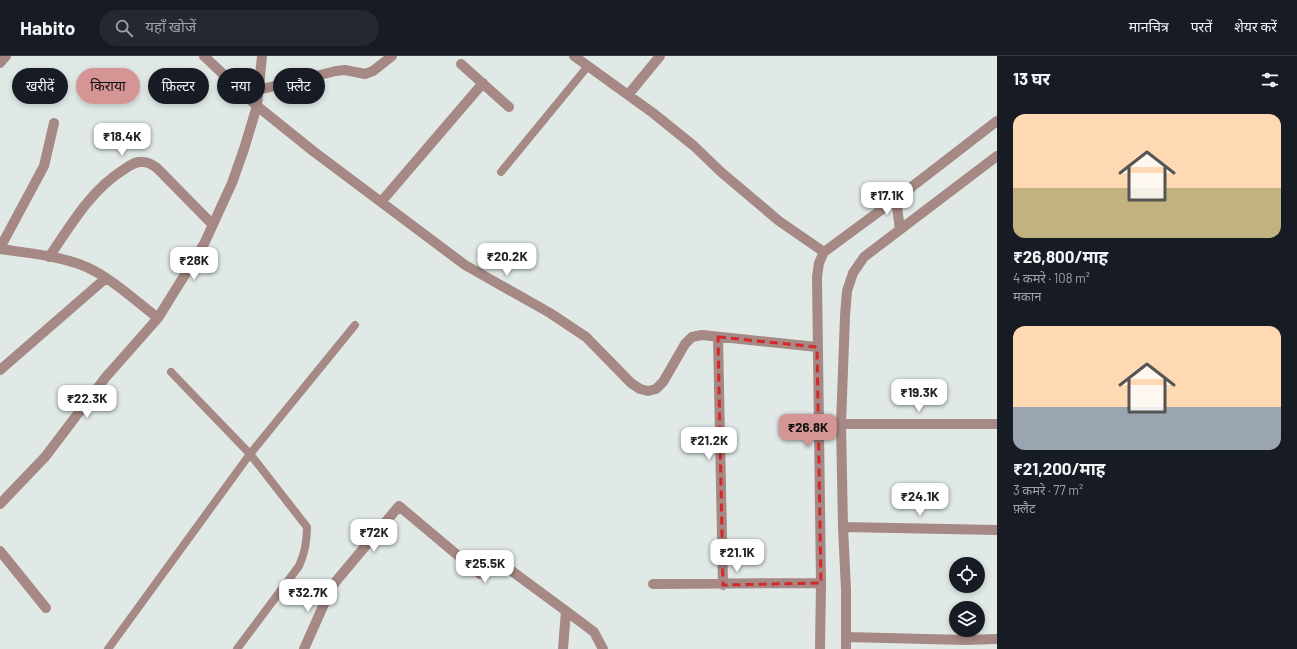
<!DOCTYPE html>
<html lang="hi">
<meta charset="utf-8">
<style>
:root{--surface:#171b24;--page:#242831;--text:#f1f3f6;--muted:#9ea1a6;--line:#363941;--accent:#d59594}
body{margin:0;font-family:Barlow,"Noto Sans Devanagari",sans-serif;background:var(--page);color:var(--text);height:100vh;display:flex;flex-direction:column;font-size:15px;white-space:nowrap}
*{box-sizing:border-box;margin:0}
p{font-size:13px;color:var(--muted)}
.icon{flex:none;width:22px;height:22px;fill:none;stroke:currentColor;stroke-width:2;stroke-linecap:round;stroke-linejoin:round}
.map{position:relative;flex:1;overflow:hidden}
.drawer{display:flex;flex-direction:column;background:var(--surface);width:300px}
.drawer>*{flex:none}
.hud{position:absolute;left:12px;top:12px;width:380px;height:36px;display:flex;gap:8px}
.controls{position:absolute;left:949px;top:501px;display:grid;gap:8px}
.controls a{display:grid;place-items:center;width:36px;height:36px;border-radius:50%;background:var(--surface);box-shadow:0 2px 6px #0003;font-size:20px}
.price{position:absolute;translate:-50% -34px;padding:0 9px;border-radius:8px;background:#fff;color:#222;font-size:13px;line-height:26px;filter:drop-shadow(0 1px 2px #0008)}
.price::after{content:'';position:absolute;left:50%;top:24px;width:12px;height:9px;margin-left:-6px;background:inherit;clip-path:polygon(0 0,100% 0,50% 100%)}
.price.selected{background:var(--accent);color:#111}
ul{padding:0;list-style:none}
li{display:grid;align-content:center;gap:8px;height:212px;padding:0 16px}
li span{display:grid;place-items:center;height:124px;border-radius:12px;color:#555}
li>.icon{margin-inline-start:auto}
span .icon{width:72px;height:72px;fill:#fffc;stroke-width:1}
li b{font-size:17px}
h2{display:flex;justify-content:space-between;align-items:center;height:48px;padding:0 16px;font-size:17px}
.tag{padding:0 14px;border-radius:18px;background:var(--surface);box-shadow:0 2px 6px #0003;font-size:14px;line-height:36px}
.tag.selected{background:var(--accent);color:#111}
header{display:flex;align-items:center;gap:24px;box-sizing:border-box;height:56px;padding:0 20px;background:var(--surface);border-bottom:1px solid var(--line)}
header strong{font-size:19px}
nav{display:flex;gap:22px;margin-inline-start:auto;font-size:14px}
.search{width:280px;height:36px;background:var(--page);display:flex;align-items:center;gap:10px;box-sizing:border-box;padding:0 14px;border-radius:22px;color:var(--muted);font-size:15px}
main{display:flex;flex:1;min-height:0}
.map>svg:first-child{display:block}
</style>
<header>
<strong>Habito</strong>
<div class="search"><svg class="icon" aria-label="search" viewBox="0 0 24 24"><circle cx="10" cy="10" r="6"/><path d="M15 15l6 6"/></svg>यहाँ खोजें</div>
<nav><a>मानचित्र</a><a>परतें</a><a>शेयर करें</a></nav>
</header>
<main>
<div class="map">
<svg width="997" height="593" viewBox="0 0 997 593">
<rect width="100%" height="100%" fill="#e0e9e6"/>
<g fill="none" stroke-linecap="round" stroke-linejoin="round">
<path stroke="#a68884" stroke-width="8" d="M501,116L588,10
M171,316L250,398L307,471C307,485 305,497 299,510L237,593
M108,593L250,398L355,269"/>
<path stroke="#a68884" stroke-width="10" d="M204,0L257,50L313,95L465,209L550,257L586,281L631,327L640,333L648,335L656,333L663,326L685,288L692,281L702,279L817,291
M574,0L653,57L694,90L721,116L779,165L824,196L896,143L997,65
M0,7L6,0
M461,8L509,51
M258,34L336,15L345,14L365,18L373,15L392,0
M628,39L660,0
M896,143L900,174
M381,146L483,27
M0,192L44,110L54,67
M0,193C26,197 54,199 79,208C109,219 133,243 158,262L204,188L232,127L244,93L257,50L262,0
M49,201C71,169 90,135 123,114C129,110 135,105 143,106C149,106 152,109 157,112L213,169
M718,281L723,529
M0,314L106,222
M841,368H997
M0,448L45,401L105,322L158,262
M843,471L997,474
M0,495L46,552
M653,528L821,527
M566,555L594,576L603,593
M846,581L966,584L997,583
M304,593L332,530L399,450L480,518L497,508L505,510L566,555L563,593
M820,593L821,527L817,221L819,207L824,196
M846,593V534L843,471L841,368L845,260L847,235L853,217L864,201L997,100"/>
</g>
<path fill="none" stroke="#d62828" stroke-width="3" stroke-dasharray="8 5" stroke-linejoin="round" d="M718,281L817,291L821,527L723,529Z"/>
</svg>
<div class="controls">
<a><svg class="icon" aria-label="locate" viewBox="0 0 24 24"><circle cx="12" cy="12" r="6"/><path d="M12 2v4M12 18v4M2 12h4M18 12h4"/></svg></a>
<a><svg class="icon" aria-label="layers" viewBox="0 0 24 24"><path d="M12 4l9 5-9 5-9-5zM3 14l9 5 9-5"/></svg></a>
</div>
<b class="price" style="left:122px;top:101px">₹18.4K</b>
<b class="price" style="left:887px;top:160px">₹17.1K</b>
<b class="price" style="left:507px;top:221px">₹20.2K</b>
<b class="price" style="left:194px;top:225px">₹28K</b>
<b class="price" style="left:919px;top:357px">₹19.3K</b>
<b class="price" style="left:87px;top:363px">₹22.3K</b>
<b class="price selected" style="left:808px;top:392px">₹26.8K</b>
<b class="price" style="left:709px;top:405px">₹21.2K</b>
<b class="price" style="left:920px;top:461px">₹24.1K</b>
<b class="price" style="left:374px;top:497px">₹72K</b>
<b class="price" style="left:737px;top:517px">₹21.1K</b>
<b class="price" style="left:485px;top:528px">₹25.5K</b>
<b class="price" style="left:308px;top:557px">₹32.7K</b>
<div class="hud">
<a class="tag">खरीदें</a>
<a class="tag selected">किराया</a>
<a class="tag">फ़िल्टर</a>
<a class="tag">नया</a>
<a class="tag">फ़्लैट</a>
</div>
</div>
<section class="drawer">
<h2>13 घर<svg class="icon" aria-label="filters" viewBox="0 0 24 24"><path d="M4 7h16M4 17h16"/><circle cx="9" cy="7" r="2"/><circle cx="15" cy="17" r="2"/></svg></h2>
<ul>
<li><span style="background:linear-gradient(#ffd9b3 60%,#c2b280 0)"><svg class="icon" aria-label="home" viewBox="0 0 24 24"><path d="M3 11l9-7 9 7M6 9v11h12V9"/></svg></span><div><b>₹26,800/माह</b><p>4 कमरे · 108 m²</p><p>मकान</p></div></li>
<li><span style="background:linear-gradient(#ffd9b3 65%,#9aa5b1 0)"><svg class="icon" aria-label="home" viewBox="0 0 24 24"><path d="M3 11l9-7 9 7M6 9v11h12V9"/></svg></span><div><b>₹21,200/माह</b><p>3 कमरे · 77 m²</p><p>फ़्लैट</p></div></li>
</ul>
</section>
</main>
